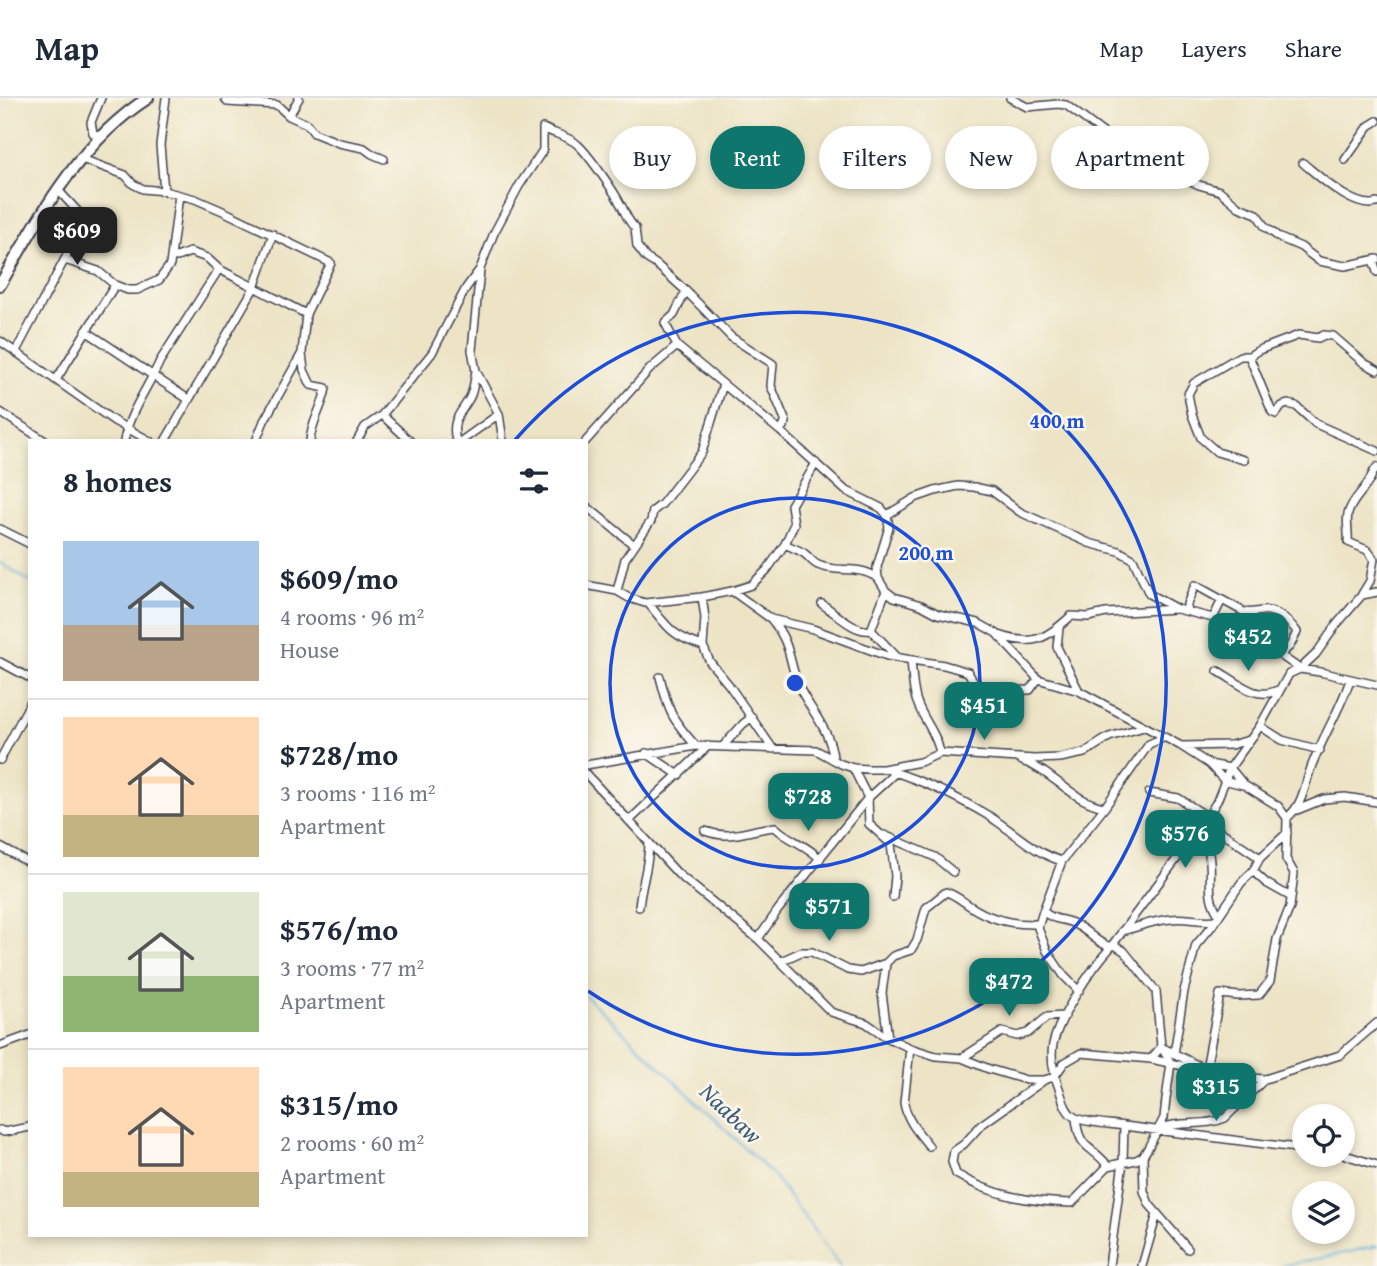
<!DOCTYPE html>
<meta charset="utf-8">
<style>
:root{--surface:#fff;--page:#f6f6f7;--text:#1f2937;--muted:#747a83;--line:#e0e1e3;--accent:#0f766e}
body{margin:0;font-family:"Gentium Book Plus",serif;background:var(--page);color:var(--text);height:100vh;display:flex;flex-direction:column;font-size:26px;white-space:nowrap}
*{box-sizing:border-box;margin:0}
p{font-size:23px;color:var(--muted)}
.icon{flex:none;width:38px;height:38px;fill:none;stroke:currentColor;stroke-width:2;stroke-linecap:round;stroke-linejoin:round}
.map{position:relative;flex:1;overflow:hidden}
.sheet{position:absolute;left:28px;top:341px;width:560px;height:798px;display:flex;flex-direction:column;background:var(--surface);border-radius:0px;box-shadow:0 4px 10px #0003}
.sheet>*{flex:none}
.top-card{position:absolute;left:609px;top:28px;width:662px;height:63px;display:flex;gap:14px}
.tools{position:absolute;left:1292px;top:1006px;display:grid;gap:14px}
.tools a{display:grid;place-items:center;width:63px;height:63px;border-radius:50%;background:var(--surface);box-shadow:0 4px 10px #0003;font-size:35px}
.price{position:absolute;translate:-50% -60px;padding:0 16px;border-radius:14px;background:var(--accent);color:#fff;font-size:23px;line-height:46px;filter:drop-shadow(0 2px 4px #0008)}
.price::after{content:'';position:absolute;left:50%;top:42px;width:21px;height:16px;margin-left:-10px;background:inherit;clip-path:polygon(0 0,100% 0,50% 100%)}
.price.current{background:#222;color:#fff}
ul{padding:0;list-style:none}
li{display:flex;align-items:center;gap:21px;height:175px;padding:0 35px}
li+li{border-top:2px solid var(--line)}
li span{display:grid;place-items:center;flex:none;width:196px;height:140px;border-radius:0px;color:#555}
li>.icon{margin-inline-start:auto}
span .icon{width:84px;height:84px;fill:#fffc;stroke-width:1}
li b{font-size:30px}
h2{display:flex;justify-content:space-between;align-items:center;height:84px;padding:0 35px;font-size:30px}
.pill{padding:0 24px;border-radius:32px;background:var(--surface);box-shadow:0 4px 10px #0003;font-size:24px;line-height:63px}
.pill.current{background:var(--accent);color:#fff}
header{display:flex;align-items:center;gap:42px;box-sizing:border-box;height:98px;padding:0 35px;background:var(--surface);border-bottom:2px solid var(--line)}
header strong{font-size:33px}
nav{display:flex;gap:38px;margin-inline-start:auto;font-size:24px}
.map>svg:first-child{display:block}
</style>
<header>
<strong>Map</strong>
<nav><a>Map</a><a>Layers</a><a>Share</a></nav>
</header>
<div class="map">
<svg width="1377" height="1168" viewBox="0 0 1377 1168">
<rect width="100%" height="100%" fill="#fbf7ec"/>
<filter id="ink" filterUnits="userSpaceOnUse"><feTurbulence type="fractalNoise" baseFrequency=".0143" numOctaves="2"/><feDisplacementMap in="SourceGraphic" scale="14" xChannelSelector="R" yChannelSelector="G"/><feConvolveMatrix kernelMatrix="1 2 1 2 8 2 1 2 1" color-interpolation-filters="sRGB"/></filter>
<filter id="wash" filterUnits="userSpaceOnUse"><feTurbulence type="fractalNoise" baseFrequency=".00686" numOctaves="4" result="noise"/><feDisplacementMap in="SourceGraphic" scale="28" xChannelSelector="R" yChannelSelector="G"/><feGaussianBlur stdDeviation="1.57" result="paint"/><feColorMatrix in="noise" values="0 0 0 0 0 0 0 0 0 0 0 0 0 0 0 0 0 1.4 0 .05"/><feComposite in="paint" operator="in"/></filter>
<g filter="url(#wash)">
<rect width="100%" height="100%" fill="#ede4c6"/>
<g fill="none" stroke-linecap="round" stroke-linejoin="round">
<path stroke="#61afdb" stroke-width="2" d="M0,464L30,484
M586,898L774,1078L840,1168
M1283,1168L1377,1148"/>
</g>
</g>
<g filter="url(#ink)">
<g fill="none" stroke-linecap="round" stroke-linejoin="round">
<g stroke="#403f50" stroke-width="10">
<path id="minor" d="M225,0L227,4L277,7L289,18L307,26L314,35L339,45L364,50L372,56L384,61
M1010,0L1027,9L1058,6L1066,7L1106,37L1125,45L1145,65L1164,70L1199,87L1220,93L1239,109L1257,116L1265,129L1280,140L1301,149L1319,163L1345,168L1377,161
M289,18L299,0
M100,38L93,35L91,24L101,0
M79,60L125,77L133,86L143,91L164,93L195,101L225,114L331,165L306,216L302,255L264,323L256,343
M1345,62L1369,28L1377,23
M1303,65C1320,79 1354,112 1377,105
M164,93L160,47L166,0
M171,158L177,159L190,154L207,160L219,171L306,216
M65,162L98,173L115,187L128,192H137L159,182L170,167L179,97
M1373,162L1377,174
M480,172L472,252L476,273L499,316L503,343
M86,233L188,301
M0,243L114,323L150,343
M677,248L665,225L674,217L686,193
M16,253L83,127L82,118L58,92
M302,256L304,272L311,287L326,290C323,309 311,324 310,343
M1249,258L1272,314L1276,316L1282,308L1288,306L1296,308L1316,326L1377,353
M56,282L115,187
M0,314L45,343
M382,317L410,343
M124,343C129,314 148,290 160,263L219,171
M165,343L254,190L273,136
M357,343L365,329L382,317L432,255L466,190L480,171L494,135L519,88L543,52V30C554,36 569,38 578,47C589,57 614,93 621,107C626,116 627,122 635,130L637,148L646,160L657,167L686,193L731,239L773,266L771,288L786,324L780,333
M456,343C451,322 459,318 469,301C474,293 474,282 476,273
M461,343L499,316
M586,343L650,271L677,248L780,333L845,392L881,410L887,417L889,429L877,469L878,480L886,493L894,499L921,507L938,516L978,525L996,535L1038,581
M1244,362L1217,354L1201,340L1192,317L1188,296L1194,285L1240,258H1249L1259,252L1299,237L1318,240L1324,237L1333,238L1364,265L1377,272
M586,408L634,447
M887,417L915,400L935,393L958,388L974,389L992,393L1020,414L1089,445L1119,453L1133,461L1149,496L1177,511L1213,520L1239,542L1280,557L1300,571L1320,574L1377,587
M0,431L30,446
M785,446C792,450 800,452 805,456C810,460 813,465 818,467C839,476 857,466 878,480
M586,487L617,493L629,500L645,505L702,499L732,493L771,521L813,531L887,558L944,567L968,574L977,590L984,593L1030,592L1038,581L1079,593L1181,648L1209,666L1230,670L1244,687L1278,708L1287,720L1286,761L1294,775L1290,809L1277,841L1270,883L1259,897L1239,898L1220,896L1206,971
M617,493L625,461L651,423L653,413L662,406L702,354L723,286
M732,493L751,487L767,472L785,446L794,426L791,407L816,365
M886,493L871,532L897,559
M1362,496L1370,483L1374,461L1367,452L1348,444C1349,434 1346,425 1348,416C1351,403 1362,395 1369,383C1372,378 1373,373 1377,369
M702,499L705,520L703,548L710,564L729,587L773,651
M648,505C668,529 671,538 703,548
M822,506C836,515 854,535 871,532
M1187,513V506L1195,487L1244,514C1253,516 1259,512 1268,513C1278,514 1292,526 1297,534L1290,548L1280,557
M1213,520L1222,502
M771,521C793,547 788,565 800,591C812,614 831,634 833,660
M1059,530L1057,549L1079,593
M999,537C1033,549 1046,541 1071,518L1088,519L1106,515L1176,511
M1239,542L1252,516
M911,563C913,578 912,595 919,609C926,625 937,637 940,655
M0,564L30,580
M1218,573C1238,584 1255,603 1278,592
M660,579C669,615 671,620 696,648
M1260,628L1282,642L1320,652
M723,648L743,626L752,619
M1182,648L1231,647L1249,642
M646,655L679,677
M0,662L30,605
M1022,663C1053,673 1072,704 1105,709
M586,667L696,648L816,652L841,666L853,670L868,671H883L920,664L940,655L1034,661L1060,660L1084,655L1109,639L1144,629
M1210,667L1224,682L1243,687
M853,670L868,700L869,726L891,746L895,778L893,799
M891,673C926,684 957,699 989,718C1013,733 1034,755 1062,763
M586,676L678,776L758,841L831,914L866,925L888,940L910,950L936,958L962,960L989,971L1026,982H1044L1054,979L1064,965L1081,955L1151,961L1234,979L1265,981L1340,957L1377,925
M1149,695L1178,700L1208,719
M1297,712L1324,701L1345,699L1377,704
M1287,720C1304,705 1304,688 1312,667C1323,638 1340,612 1350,582
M629,723L708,648
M1205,723L1260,760
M1203,725C1205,738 1209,751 1210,764C1212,785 1206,798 1219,817
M705,733C732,743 749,731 775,729C789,743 808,747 820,761
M884,737L935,759L953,774
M0,749L30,765
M1253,773L1266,785L1291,799
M639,809C641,787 649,768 649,745
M1043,813C1056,825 1065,819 1078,828C1091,835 1096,845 1111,849L1113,846L1124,853L1156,893L1161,949L1207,972
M1122,833C1139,829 1154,822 1171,821C1186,819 1200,824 1216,822
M758,841L778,812L868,700L895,675
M1113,846L1205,723L1217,703L1230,670L1260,628L1289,576L1300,571L1316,556L1337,526L1362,497L1377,494
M781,863L801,854H812L848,872L861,874L886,865
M1079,893L1064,878L1047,853L1038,830L1043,813L1062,763L1105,709L1149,646L1163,640
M888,940L882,895L886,865L893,858L911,852L917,842L926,810L946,794C956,797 962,803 970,808C991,822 1013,827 1038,826
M0,948L30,937
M910,950L904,1005C907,1023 918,1034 929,1048
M1174,956L1184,893L1196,847L1212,828L1241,785L1253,773L1260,760L1287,735
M962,960L1002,934L1017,938L1028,935L1047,919L1065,918
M1217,977L1237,993L1240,1005
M1043,983L981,1027L964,1046L954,1053L952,1064L956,1076C992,1098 1031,1104 1072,1105L1108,1068L1136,1062L1143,1058L1148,1050L1164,1020L1166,1001L1171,965L1161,949L1151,961
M1076,1020C1079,1053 1091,1046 1108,1068
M1124,1028L1304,1051
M1161,1030C1182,1022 1205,1029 1225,1020L1265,981
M0,1032L4,1034L30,1029
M1342,1056L1377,1067
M1143,1058L1144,1093L1149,1106L1188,1151
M1109,1168L1123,1064L1124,1028C1112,1026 1087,1025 1076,1020C1066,1015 1063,1003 1060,993C1054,978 1050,963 1053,946C1060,917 1091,871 1111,849
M1142,1168L1157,1116"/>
</g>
<g stroke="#403f50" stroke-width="14">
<path id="trunk" d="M0,187C40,118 79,44 148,0"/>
</g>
<use href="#minor" stroke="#fff" stroke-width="7"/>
<use href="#trunk" stroke="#fff" stroke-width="10"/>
</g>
</g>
<g fill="none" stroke="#1d4ed8" stroke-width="3.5">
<circle cx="795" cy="585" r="185"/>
<path d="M515 342A371 371 0 1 1 588 893"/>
</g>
<g text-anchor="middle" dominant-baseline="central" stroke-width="5" stroke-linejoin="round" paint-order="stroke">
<g font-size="24" font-style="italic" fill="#3b5a7b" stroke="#fbf7ec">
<text transform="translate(731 1015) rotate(44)">Naabaw</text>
</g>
</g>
<circle cx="795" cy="585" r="10" fill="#1d4ed8" stroke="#fbf7ec" stroke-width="3.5"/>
<g font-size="21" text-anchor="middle" font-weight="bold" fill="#1d4ed8" stroke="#fbf7ec" stroke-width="5" stroke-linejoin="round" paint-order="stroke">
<text x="1057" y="330">400 m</text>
<text x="926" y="462">200 m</text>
</g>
</svg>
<div class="tools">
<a><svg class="icon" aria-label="locate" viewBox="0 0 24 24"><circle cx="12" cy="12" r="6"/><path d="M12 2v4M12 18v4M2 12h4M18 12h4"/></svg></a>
<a><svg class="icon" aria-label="layers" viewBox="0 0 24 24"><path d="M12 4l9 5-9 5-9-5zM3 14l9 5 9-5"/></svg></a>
</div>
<b class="price current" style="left:77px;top:169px">$609</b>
<b class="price" style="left:1248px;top:575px">$452</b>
<b class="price" style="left:984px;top:644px">$451</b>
<b class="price" style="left:808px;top:735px">$728</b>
<b class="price" style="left:1185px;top:772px">$576</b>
<b class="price" style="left:829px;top:845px">$571</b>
<b class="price" style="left:1009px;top:920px">$472</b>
<b class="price" style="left:1216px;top:1025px">$315</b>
<div class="top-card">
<a class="pill">Buy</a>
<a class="pill current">Rent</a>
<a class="pill">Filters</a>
<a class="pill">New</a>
<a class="pill">Apartment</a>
</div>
<section class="sheet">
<h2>8 homes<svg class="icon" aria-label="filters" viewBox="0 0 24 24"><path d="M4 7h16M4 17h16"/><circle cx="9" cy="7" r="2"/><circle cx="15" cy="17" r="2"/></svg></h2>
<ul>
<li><span style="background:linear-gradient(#a9c7e8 60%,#b9a48a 0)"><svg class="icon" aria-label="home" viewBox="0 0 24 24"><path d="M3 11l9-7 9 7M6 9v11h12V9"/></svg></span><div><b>$609/mo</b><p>4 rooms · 96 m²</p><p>House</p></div></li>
<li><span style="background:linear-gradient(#ffd9b3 70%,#c2b280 0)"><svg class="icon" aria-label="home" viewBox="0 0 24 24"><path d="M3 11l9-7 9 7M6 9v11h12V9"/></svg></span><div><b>$728/mo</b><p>3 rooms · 116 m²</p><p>Apartment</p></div></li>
<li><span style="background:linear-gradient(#dfe7d0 60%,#8fb573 0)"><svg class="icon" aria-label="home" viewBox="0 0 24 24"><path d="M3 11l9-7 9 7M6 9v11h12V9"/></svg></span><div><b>$576/mo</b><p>3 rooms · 77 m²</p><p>Apartment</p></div></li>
<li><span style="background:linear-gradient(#ffd9b3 75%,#c2b280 0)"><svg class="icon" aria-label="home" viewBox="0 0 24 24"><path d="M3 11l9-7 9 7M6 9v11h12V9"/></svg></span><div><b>$315/mo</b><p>2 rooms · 60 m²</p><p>Apartment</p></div></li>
</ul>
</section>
</div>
